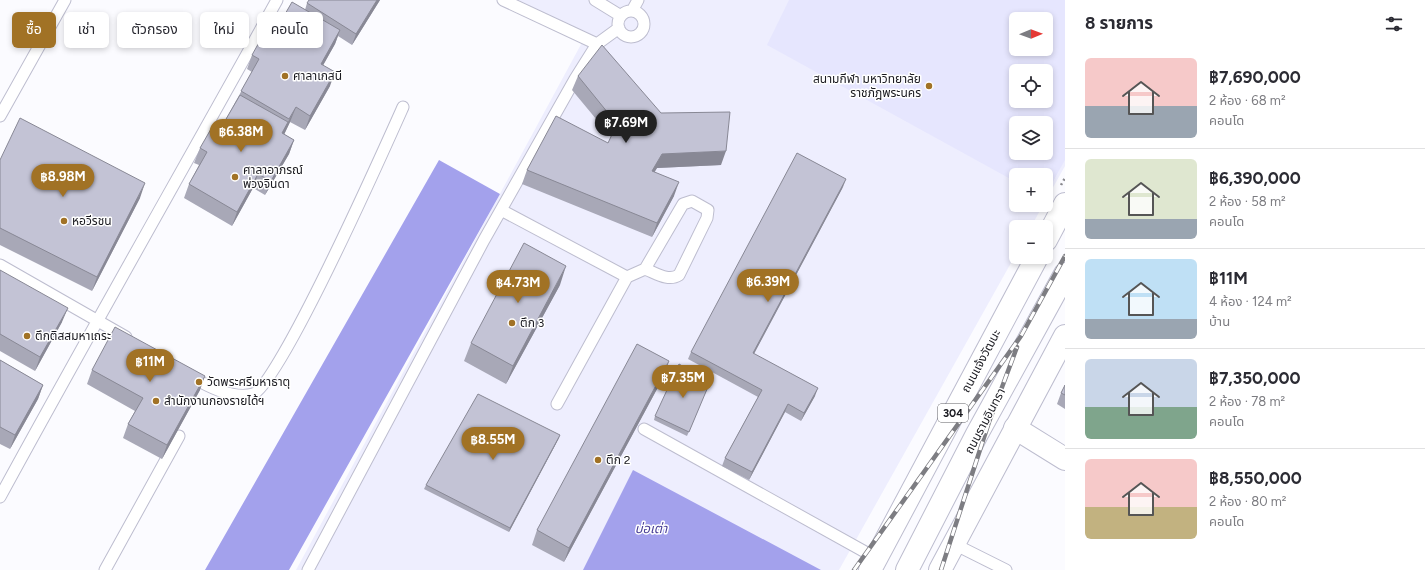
<!DOCTYPE html>
<html lang="th">
<meta charset="utf-8">
<style>
:root{--surface:#fff;--page:#f7f7f7;--text:#2b2b33;--muted:#7c7c81;--line:#e1e1e2;--accent:#a17225}
body{margin:0;font-family:Figtree,"Noto Sans Thai",sans-serif;background:var(--page);color:var(--text);height:100vh;display:flex;flex-direction:column;font-size:15px;white-space:nowrap}
*{box-sizing:border-box;margin:0}
p{font-size:13px;color:var(--muted)}
.icon{flex:none;width:22px;height:22px;fill:none;stroke:currentColor;stroke-width:2;stroke-linecap:round;stroke-linejoin:round}
.map{position:relative;flex:1;overflow:hidden}
.details{display:flex;flex-direction:column;background:var(--surface);width:360px}
.details>*{flex:none}
.top-card{position:absolute;left:12px;top:12px;width:380px;height:36px;display:flex;gap:8px}
.needle{width:26px;rotate:89deg}
.tools{position:absolute;left:1009px;top:12px;display:grid;gap:8px}
.tools a{display:grid;place-items:center;width:44px;height:44px;border-radius:6px;background:var(--surface);box-shadow:0 2px 6px #0003;font-size:20px}
.price{position:absolute;translate:-50% -34px;padding:0 9px;border-radius:14px;background:var(--accent);color:#fff;font-size:13px;line-height:26px;filter:drop-shadow(0 1px 2px #0008)}
.price::after{content:'';position:absolute;left:50%;top:24px;width:12px;height:9px;margin-left:-6px;background:inherit;clip-path:polygon(0 0,100% 0,50% 100%)}
.price.selected{background:#222;color:#fff}
ul{padding:0;list-style:none}
li{display:flex;align-items:center;gap:12px;height:100px;padding:0 20px}
li+li{border-top:1px solid var(--line)}
li span{display:grid;place-items:center;flex:none;width:112px;height:80px;border-radius:6px;color:#555}
li>.icon{margin-inline-start:auto}
span .icon{width:48px;height:48px;fill:#fffc;stroke-width:1}
li b{font-size:17px}
h2{display:flex;justify-content:space-between;align-items:center;height:48px;padding:0 20px;font-size:17px}
.tag{padding:0 14px;border-radius:6px;background:var(--surface);box-shadow:0 2px 6px #0003;font-size:14px;line-height:36px}
.tag.selected{background:var(--accent);color:#fff}
main{display:flex;flex:1;min-height:0}
.map>svg:first-child{display:block}
</style>
<main>
<div class="map">
<svg width="1065" height="570" viewBox="0 0 1065 570">
<rect width="100%" height="100%" fill="#fbfbff"/>
<path fill="#eeeefe" fill-rule="evenodd" d="M517,0H1065V166L1046,200V175H1016V205H1043L1031,227H1016V254L839,570H296L585,37ZM1016,19H1046V49H1016ZM1016,71H1046V101H1016ZM1016,123H1046V153H1016Z"/>
<path fill="#e6e6fe" fill-rule="evenodd" d="M789,0H1065V160L1046,194V175H1016V182L767,45ZM1016,19H1046V49H1016ZM1016,71H1046V101H1016ZM1016,123H1046V153H1016Z"/>
<path fill="#a3a1ec" d="M439,160L500,194L289,570H205Z
M633,470L821,570H583Z"/>
<g fill="none" stroke-linecap="round" stroke-linejoin="round">
<g stroke="#bdbdcf" stroke-width="13">
<path id="service" d="M503,0L597,44
M595,0L621,16
M632,11L638,0
M618 24a13 13 0 1 1 26 0a13 13 0 1 1-26 0Z
M0,116L65,0
M501,210L627,277
M0,265L126,337
M190,376C207,386 233,400 253,394C279,386 386,145 403,107
M557,404L627,277L645,269C656,273 668,282 679,275L707,218L708,210L692,201L683,204L645,269
M644,429L876,558
M0,497C91,330 185,166 277,0
M954,544L1006,570
M105,570L179,436
M308,570L484,240L575,79L597,44L619,28"/>
</g>
<g stroke="#bdbdcf" stroke-width="24">
<path id="minor" d="M1015,428L1065,459"/>
</g>
<g stroke="#bdbdcf" stroke-width="24">
<path id="primary" d="M1046,240L1065,204
M870,570L1037,257
M907,570L977,434L1065,274
M940,570L1065,336"/>
</g>
<path stroke="#88888d" stroke-width="2.5" stroke-dasharray="2 3" stroke-linecap="butt" d="M1061,185L1065,178"/>
<use href="#service" stroke="#fff" stroke-width="11"/>
<use href="#minor" stroke="#fff" stroke-width="22"/>
<use href="#primary" stroke="#fff" stroke-width="22"/>
<g stroke="#7d7d82" stroke-width="4.5">
<path id="rail" d="M854,570L1021,336L1065,256
M941,570L989,422L1017,347"/>
</g>
<use href="#rail" stroke="#fff" stroke-width="3" stroke-dasharray="9" stroke-linecap="butt"/>
</g>
<path fill="#a8a8b7" d="M380,0L352,45L338,36L335,44L323,65L330,86L305,130L290,122L284,134L294,140L289,154L265,195L253,188L232,226L184,198L189,184L199,165L194,163L200,148L222,126L252,72L247,69L252,55L273,35L305,10L307,3Z
M578,76L661,113L721,165L657,168L654,172L674,196L652,237L522,184L527,170L608,143L611,137L572,90Z
M0,160L140,198L92,291L0,245Z
M843,187L754,354L815,396L801,421L785,412L749,480L722,466L725,458L758,397L688,359L691,352Z
M0,270L62,322L35,371L0,351Z
M560,285L506,384L464,361L471,343Z
M0,360L43,385L38,399L10,449L0,444Z
M92,370L200,390L162,459L123,438L128,424L135,411L87,384Z
M664,376L564,562L532,545L537,530Z
M710,382L687,436L654,420L655,416Z
M1065,385V409L1057,404L1061,393Z
M559,438L509,532L424,489L426,485Z"/>
<path fill="#888895" d="M377,0H380L352,45L356,34Z
M340,30L335,44L316,78L321,64Z
M335,72L330,86L305,130L310,116Z
M296,107L290,122L283,137L282,133Z
M294,140L289,154L265,195L271,181Z
M726,151L721,165L657,168L647,185L652,171L662,154Z
M258,174L253,188L232,226L237,212Z
M846,179L843,187L750,361L753,353Z
M679,182L674,196L652,237L657,223Z
M145,183L140,198L92,291L97,277Z
M566,266L560,285L506,384L513,366Z
M68,308L62,322L35,371L40,357Z
M669,361L664,376L564,562L569,548Z
M205,376L200,390L162,459L167,445Z
M43,385L38,399L10,449L15,435Z
M818,388L815,396L801,421L804,413Z
M788,404L785,412L749,480L752,472Z
M560,435L559,438L509,532L510,528Z"/>
<path fill="#c3c3d5" stroke="#888895" d="M309,0H377L356,34L307,3Z
M292,2L340,30L321,64L335,72L310,116L296,107L289,119L241,91L259,59L252,55L266,30L273,35Z
M602,45L661,113L730,112L726,151L662,154L652,171L679,182L657,223L527,170L556,116L608,143L617,124L578,76Z
M240,95L288,122L282,133L294,140L271,181L258,174L237,212L189,184L207,152L200,148L215,122L222,126Z
M20,118L145,183L97,277L0,228V160Z
M797,153L846,179L753,353L818,388L804,413L788,404L752,472L725,458L762,390L691,352Z
M524,243L566,266L513,366L471,343Z
M0,270L68,308L40,357L0,334Z
M115,327L205,376L167,445L128,424L143,398L92,370Z
M637,344L669,361L569,548L537,530Z
M0,360L43,385L15,435L0,427Z
M679,364L710,382L689,432L655,416Z
M1065,385V395L1061,393Z
M478,394L560,435L510,528L426,485Z"/>
<g fill="#a17225" stroke="#fff" stroke-width="1.5">
<circle cx="285" cy="76" r="4"/>
<circle cx="929" cy="86" r="4"/>
<circle cx="235" cy="177" r="4"/>
<circle cx="64" cy="221" r="4"/>
<circle cx="512" cy="323" r="4"/>
<circle cx="27" cy="336" r="4"/>
<circle cx="199" cy="382" r="4"/>
<circle cx="156" cy="401" r="4"/>
<circle cx="598" cy="460" r="4"/>
</g>
<g text-anchor="middle" dominant-baseline="central" stroke-width="3" stroke-linejoin="round" paint-order="stroke">
<rect fill="#fff" stroke="#5e5e62" stroke-width="1" x="938" y="404" width="30" height="18" rx="3"/>
<g font-size="11" font-weight="bold" fill="#19191f">
<text x="953" y="413">304</text>
</g>
<g font-size="12" fill="#19191f" stroke="#fff" text-anchor="start">
<text x="293" y="76">ศาลาเกสนี</text>
<text x="921" y="79" text-anchor="end">สนามกีฬา มหาวิทยาลัย<tspan x="921" dy="14">ราชภัฎพระนคร</tspan></text>
<text x="243" y="170">ศาลาอาภรณ์<tspan x="243" dy="14">พ่วงจินดา</tspan></text>
<text x="72" y="221">หอวีรชน</text>
<text x="520" y="323">ตึก 3</text>
<text x="35" y="336">ตึกติสสมหาเถระ</text>
<text x="207" y="382">วัดพระศรีมหาธาตุ</text>
<text x="164" y="401">สำนักงานกองรายได้ฯ</text>
<text x="606" y="460">ตึก 2</text>
</g>
<g font-size="12" fill="#19191f" stroke="#fff">
<text transform="translate(981 361) rotate(-62)">ถนนแจ้งวัฒนะ</text>
<text transform="translate(985 421) rotate(-62)">ถนนรามอินทรา</text>
</g>
<g font-size="13" font-style="italic" fill="#4a3f96" stroke="#fff">
<text x="651" y="528">บ่อเต่า</text>
</g>
</g>
</svg>
<div class="tools">
<a><svg class="needle" viewBox="-14 -14 28 28"><path d="M0-13l5 13h-10z" fill="#e53935"/><path d="M0 13l5-13h-10z" fill="#7c7c81"/></svg></a>
<a><svg class="icon" aria-label="locate" viewBox="0 0 24 24"><circle cx="12" cy="12" r="6"/><path d="M12 2v4M12 18v4M2 12h4M18 12h4"/></svg></a>
<a><svg class="icon" aria-label="layers" viewBox="0 0 24 24"><path d="M12 4l9 5-9 5-9-5zM3 14l9 5 9-5"/></svg></a>
<a>+</a>
<a>−</a>
</div>
<b class="price selected" style="left:626px;top:144px">฿7.69M</b>
<b class="price" style="left:241px;top:153px">฿6.38M</b>
<b class="price" style="left:63px;top:198px">฿8.98M</b>
<b class="price" style="left:768px;top:303px">฿6.39M</b>
<b class="price" style="left:518px;top:304px">฿4.73M</b>
<b class="price" style="left:150px;top:383px">฿11M</b>
<b class="price" style="left:683px;top:399px">฿7.35M</b>
<b class="price" style="left:493px;top:461px">฿8.55M</b>
<div class="top-card">
<a class="tag selected">ซื้อ</a>
<a class="tag">เช่า</a>
<a class="tag">ตัวกรอง</a>
<a class="tag">ใหม่</a>
<a class="tag">คอนโด</a>
</div>
</div>
<section class="details">
<h2>8 รายการ<svg class="icon" aria-label="filters" viewBox="0 0 24 24"><path d="M4 7h16M4 17h16"/><circle cx="9" cy="7" r="2"/><circle cx="15" cy="17" r="2"/></svg></h2>
<ul>
<li><span style="background:linear-gradient(#f6c9c9 60%,#9aa5b1 0)"><svg class="icon" aria-label="home" viewBox="0 0 24 24"><path d="M3 11l9-7 9 7M6 9v11h12V9"/></svg></span><div><b>฿7,690,000</b><p>2 ห้อง · 68 m²</p><p>คอนโด</p></div></li>
<li><span style="background:linear-gradient(#dfe7d0 75%,#9aa5b1 0)"><svg class="icon" aria-label="home" viewBox="0 0 24 24"><path d="M3 11l9-7 9 7M6 9v11h12V9"/></svg></span><div><b>฿6,390,000</b><p>2 ห้อง · 58 m²</p><p>คอนโด</p></div></li>
<li><span style="background:linear-gradient(#bfe0f5 75%,#9aa5b1 0)"><svg class="icon" aria-label="home" viewBox="0 0 24 24"><path d="M3 11l9-7 9 7M6 9v11h12V9"/></svg></span><div><b>฿11M</b><p>4 ห้อง · 124 m²</p><p>บ้าน</p></div></li>
<li><span style="background:linear-gradient(#c9d6e8 60%,#7fa58c 0)"><svg class="icon" aria-label="home" viewBox="0 0 24 24"><path d="M3 11l9-7 9 7M6 9v11h12V9"/></svg></span><div><b>฿7,350,000</b><p>2 ห้อง · 78 m²</p><p>คอนโด</p></div></li>
<li><span style="background:linear-gradient(#f6c9c9 60%,#c2b280 0)"><svg class="icon" aria-label="home" viewBox="0 0 24 24"><path d="M3 11l9-7 9 7M6 9v11h12V9"/></svg></span><div><b>฿8,550,000</b><p>2 ห้อง · 80 m²</p><p>คอนโด</p></div></li>
</ul>
</section>
</main>
